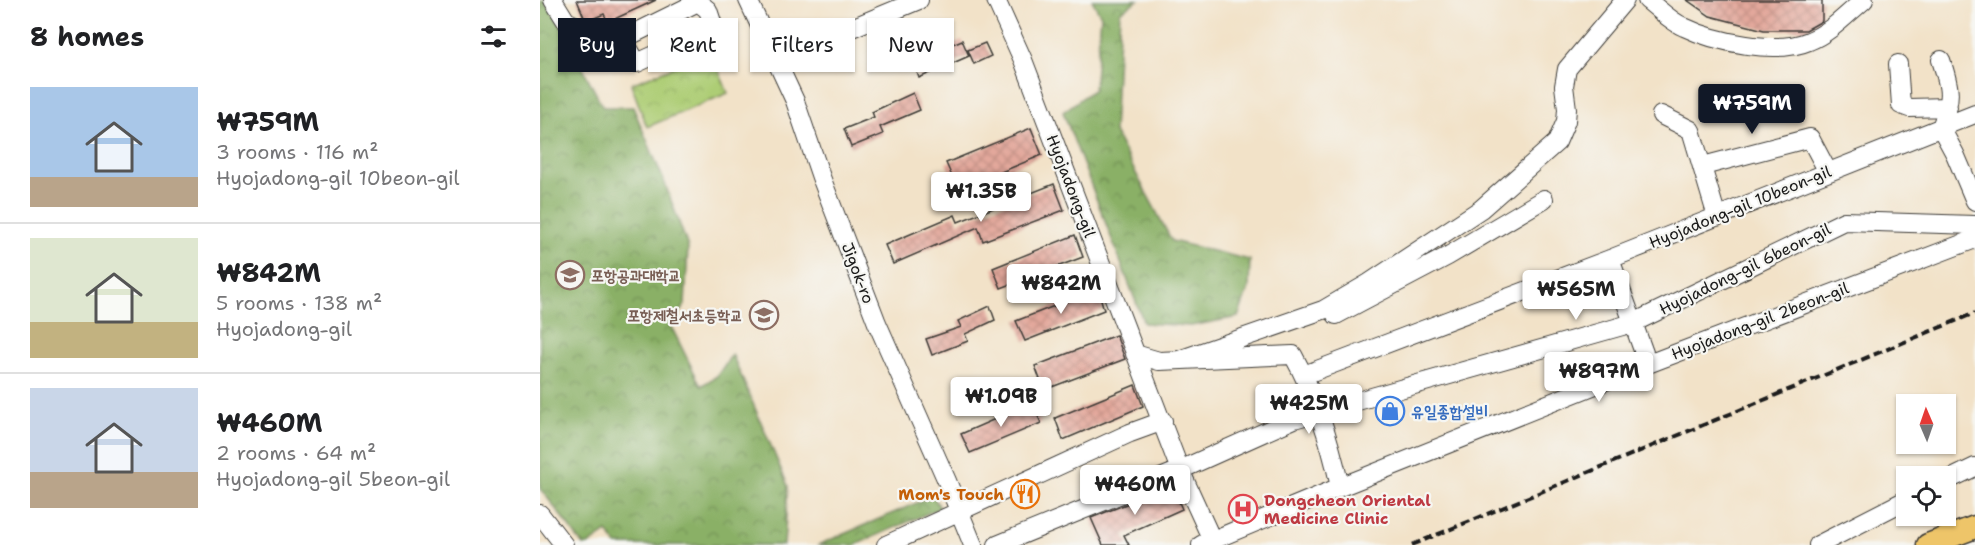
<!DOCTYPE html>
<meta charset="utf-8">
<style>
:root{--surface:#fff;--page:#f6f6f6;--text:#202124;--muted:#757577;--line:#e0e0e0;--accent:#111827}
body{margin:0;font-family:"Shantell Sans","Poor Story",sans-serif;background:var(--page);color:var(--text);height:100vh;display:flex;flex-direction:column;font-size:22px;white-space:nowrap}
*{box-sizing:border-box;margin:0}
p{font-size:20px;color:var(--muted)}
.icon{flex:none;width:33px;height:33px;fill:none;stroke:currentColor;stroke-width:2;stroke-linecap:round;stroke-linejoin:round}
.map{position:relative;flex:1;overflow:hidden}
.panel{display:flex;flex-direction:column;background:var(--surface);width:540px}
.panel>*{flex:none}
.guide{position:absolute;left:18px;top:18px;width:570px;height:54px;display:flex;gap:12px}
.needle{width:39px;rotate:358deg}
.buttons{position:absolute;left:1356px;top:394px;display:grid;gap:12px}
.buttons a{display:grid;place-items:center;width:60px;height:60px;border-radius:0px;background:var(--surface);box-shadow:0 2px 4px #0004;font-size:30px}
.price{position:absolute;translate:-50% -51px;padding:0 14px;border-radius:6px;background:#fff;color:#222;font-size:20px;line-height:39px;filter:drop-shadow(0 2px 3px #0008)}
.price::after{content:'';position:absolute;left:50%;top:36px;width:18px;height:14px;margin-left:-9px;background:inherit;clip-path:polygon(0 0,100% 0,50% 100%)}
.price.selected{background:var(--accent);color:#fff}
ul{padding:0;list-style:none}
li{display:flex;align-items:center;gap:18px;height:150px;padding:0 30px}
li+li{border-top:2px solid var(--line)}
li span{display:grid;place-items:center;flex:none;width:168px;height:120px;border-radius:0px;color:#555}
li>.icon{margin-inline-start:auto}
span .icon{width:72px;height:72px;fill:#fffc;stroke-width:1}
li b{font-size:26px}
h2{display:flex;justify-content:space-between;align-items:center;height:72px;padding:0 30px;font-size:26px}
.pill{padding:0 21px;border-radius:0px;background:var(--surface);box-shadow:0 2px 4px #0004;font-size:21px;line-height:54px}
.pill.selected{background:var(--accent);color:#fff}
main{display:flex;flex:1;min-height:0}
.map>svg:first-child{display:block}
</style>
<main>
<section class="panel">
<h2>8 homes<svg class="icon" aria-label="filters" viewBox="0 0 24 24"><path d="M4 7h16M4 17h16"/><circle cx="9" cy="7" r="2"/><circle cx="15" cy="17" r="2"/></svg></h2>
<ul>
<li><span style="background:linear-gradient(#a9c7e8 75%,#b9a48a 0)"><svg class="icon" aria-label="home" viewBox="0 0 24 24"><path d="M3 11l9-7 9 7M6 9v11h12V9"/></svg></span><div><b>₩759M</b><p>3 rooms · 116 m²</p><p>Hyojadong-gil 10beon-gil</p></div></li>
<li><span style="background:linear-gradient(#dfe7d0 70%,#c2b280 0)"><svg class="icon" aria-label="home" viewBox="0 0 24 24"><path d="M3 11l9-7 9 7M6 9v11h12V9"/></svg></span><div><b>₩842M</b><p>5 rooms · 138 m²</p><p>Hyojadong-gil</p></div></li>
<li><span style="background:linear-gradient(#c9d6e8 70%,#b9a48a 0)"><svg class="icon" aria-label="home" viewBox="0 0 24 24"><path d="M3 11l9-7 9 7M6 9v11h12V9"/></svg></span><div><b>₩460M</b><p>2 rooms · 64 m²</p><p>Hyojadong-gil 5beon-gil</p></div></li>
</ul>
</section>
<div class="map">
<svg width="1435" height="545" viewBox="0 0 1435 545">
<defs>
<pattern id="forest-crowns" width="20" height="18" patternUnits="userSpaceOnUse" patternTransform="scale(1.5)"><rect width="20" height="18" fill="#8ab066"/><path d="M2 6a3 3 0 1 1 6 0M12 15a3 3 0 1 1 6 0" fill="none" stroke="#708e53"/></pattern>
<pattern id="park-crowns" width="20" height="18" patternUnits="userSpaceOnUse" patternTransform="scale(1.5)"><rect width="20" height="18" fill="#adcd75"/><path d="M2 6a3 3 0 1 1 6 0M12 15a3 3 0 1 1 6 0" fill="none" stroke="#94af65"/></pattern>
<pattern id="building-cross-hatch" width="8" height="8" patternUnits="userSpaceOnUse" patternTransform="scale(1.5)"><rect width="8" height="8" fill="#e3a89b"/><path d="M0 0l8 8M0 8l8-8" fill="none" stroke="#c29085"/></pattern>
</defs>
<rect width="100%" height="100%" fill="#f6f6f2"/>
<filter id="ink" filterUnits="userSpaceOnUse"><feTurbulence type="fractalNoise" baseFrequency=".0167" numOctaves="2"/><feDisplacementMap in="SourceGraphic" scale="12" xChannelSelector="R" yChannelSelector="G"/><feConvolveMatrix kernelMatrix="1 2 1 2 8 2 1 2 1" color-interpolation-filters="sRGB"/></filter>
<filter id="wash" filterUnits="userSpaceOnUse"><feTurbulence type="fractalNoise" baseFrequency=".008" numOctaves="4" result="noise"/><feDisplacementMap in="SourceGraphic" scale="24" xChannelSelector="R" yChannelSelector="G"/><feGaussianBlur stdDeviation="1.35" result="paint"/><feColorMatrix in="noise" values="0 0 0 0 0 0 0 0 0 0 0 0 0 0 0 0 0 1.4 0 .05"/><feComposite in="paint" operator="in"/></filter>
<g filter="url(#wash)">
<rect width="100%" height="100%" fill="#f2e2c8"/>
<path fill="url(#forest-crowns)" stroke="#536641" stroke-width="1.5" d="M4,0L31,40L33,49L63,107H93L124,181L148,247L145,305L131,326L161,386L177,376L192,354L248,486L244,545H77L67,532L48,545H43L0,488V2Z
M552,0H598L580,12L574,132L632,241L710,260L709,287L698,317L651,326L604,323L523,112L554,89L561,16Z
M393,496L400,508L315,545H278Z"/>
<path fill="url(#park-crowns)" stroke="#647448" stroke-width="1.5" d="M171,52L188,93L107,127L91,84Z"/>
<g id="blocks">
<path fill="url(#building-cross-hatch)" d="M37,0H116L68,22L64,14L50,20L44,17Z
M1147,0H1282V21L1266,30H1224L1170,16Z
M422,40L429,56L379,78L373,61Z
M445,43L451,56L434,64L428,50Z
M373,93L380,110L340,127L343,134L311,147L304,129L334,117L332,112Z
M491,128L502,155L418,190L406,163Z
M514,184L524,210L443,241L438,227L353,264L345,245L415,215L418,222Z
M535,235L543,257L461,288L453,268Z
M558,289L564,310L485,341L476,321Z
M450,306L455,320L425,334L428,341L392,355L386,339L421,327L418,321Z
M576,335L585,359L504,390L495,366Z
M595,385L603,406L523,440L515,418Z
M492,403L501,423L430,453L421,434Z
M632,486L642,509L584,535L589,545H563L551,518Z"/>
</g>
</g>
<g filter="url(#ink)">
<use href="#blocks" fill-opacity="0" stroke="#3c3a36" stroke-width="1.5"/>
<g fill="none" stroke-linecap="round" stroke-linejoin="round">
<g stroke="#3c3a36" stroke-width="20">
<path id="minor" d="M13,0L26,21L60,37L83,39L97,63L174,28L168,10L158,2L83,39
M208,0L255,101L281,177L337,323L407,481L433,545
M456,0L483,60L640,470L672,540
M1107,0C1119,9 1131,22 1144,27C1175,42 1237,55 1269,41C1290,33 1307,14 1324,0
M237,59L379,0
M1401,60C1411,90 1412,97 1401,128L1415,154L1435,201
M1358,64L1361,105L1369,108L1408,107
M1121,115L1151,130L1177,217
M1163,166L1270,138L1288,172
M1070,259L1108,364
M796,315L908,256L1004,199
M595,354L619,361L753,355C776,397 790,440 800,487
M639,360L783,310L829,283L941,209L1017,142L1026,121L1027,109L1024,86L1027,69L1085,0
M764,375L1070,259L1435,114
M1406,481L1435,467
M0,514L24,545
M346,545L590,433L623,421
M457,545L640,470L754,419L1093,323L1304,221L1435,225
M661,545L800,487L1108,364L1435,239
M1278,545L1366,500"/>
</g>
<g stroke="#3c3a36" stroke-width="25">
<path id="major" d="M1388,545L1435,527"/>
</g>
<use href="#minor" stroke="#fff" stroke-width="18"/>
<use href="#major" stroke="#eec569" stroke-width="22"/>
<path stroke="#1c1c1c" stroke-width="4" stroke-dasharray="9 4.5" stroke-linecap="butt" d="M872,545L1435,313"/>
</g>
</g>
<defs>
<g id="university-ring" transform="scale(1.5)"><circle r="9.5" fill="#f6f6f2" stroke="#8d6e63" stroke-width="1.5"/><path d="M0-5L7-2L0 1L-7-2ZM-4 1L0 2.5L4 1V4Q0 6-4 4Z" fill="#8d6e63"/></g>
<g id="school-ring" transform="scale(1.5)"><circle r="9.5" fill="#f6f6f2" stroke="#8d6e63" stroke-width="1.5"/><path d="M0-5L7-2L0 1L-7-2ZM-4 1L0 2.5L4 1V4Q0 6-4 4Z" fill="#8d6e63"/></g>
<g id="shop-ring" transform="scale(1.5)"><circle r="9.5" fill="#f6f6f2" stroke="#3f7fe0" stroke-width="1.5"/><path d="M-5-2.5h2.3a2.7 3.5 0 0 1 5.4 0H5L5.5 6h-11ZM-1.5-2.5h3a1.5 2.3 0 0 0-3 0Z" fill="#3f7fe0"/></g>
<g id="restaurant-ring" transform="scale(1.5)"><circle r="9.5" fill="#f6f6f2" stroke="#e8710a" stroke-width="1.5"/><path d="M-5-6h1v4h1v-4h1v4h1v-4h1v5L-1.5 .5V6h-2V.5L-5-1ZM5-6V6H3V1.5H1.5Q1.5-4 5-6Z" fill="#e8710a"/></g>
<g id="hospital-ring" transform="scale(1.5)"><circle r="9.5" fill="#f6f6f2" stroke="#e0444e" stroke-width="1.5"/><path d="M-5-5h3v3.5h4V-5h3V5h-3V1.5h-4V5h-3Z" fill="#e0444e"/></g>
</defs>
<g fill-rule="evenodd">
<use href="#university-ring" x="30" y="275"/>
<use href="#school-ring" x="224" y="315"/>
<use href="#shop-ring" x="850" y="411"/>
<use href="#restaurant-ring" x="485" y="494"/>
<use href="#hospital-ring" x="703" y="509"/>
</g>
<g text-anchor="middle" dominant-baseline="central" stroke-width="4.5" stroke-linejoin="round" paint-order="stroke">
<g font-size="16" fill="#1c1c1c" stroke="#f6f6f2">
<text transform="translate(531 186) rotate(69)">Hyojadong-gil</text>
<text transform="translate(1200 207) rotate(-22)">Hyojadong-gil 10beon-gil</text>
<text transform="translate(1205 269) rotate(-26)">Hyojadong-gil 6beon-gil</text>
<text transform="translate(318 273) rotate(69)">Jigok-ro</text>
<text transform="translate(1220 321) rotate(-21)">Hyojadong-gil 2beon-gil</text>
</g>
<g font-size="16" font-weight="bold" fill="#785e54" stroke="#f6f6f2" text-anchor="start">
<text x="51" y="275">포항공과대학교</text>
<text x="203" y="315" text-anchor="end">포항제철서초등학교</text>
</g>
<g font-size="16" font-weight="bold" fill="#366cbe" stroke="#f6f6f2" text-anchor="start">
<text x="871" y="411">유일종합설비</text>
</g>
<g font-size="16" font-weight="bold" fill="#c56008" stroke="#f6f6f2" text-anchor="end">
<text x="464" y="494">Mom's Touch</text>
</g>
<g font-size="16" font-weight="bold" fill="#be3a42" stroke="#f6f6f2" text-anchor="start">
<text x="724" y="500">Dongcheon Oriental<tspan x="724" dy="18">Medicine Clinic</tspan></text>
</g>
</g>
</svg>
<div class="buttons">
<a><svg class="needle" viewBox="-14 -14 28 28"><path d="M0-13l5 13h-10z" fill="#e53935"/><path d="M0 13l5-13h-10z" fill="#757577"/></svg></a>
<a><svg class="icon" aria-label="locate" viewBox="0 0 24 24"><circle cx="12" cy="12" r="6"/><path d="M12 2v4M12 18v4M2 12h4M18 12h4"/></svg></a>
</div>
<b class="price selected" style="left:1212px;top:135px">₩759M</b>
<b class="price" style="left:441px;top:223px">₩1.35B</b>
<b class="price" style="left:521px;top:315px">₩842M</b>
<b class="price" style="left:1036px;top:321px">₩565M</b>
<b class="price" style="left:1059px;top:403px">₩897M</b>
<b class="price" style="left:461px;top:428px">₩1.09B</b>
<b class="price" style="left:769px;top:435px">₩425M</b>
<b class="price" style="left:595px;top:516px">₩460M</b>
<div class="guide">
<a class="pill selected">Buy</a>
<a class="pill">Rent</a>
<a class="pill">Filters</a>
<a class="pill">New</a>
</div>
</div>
</main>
